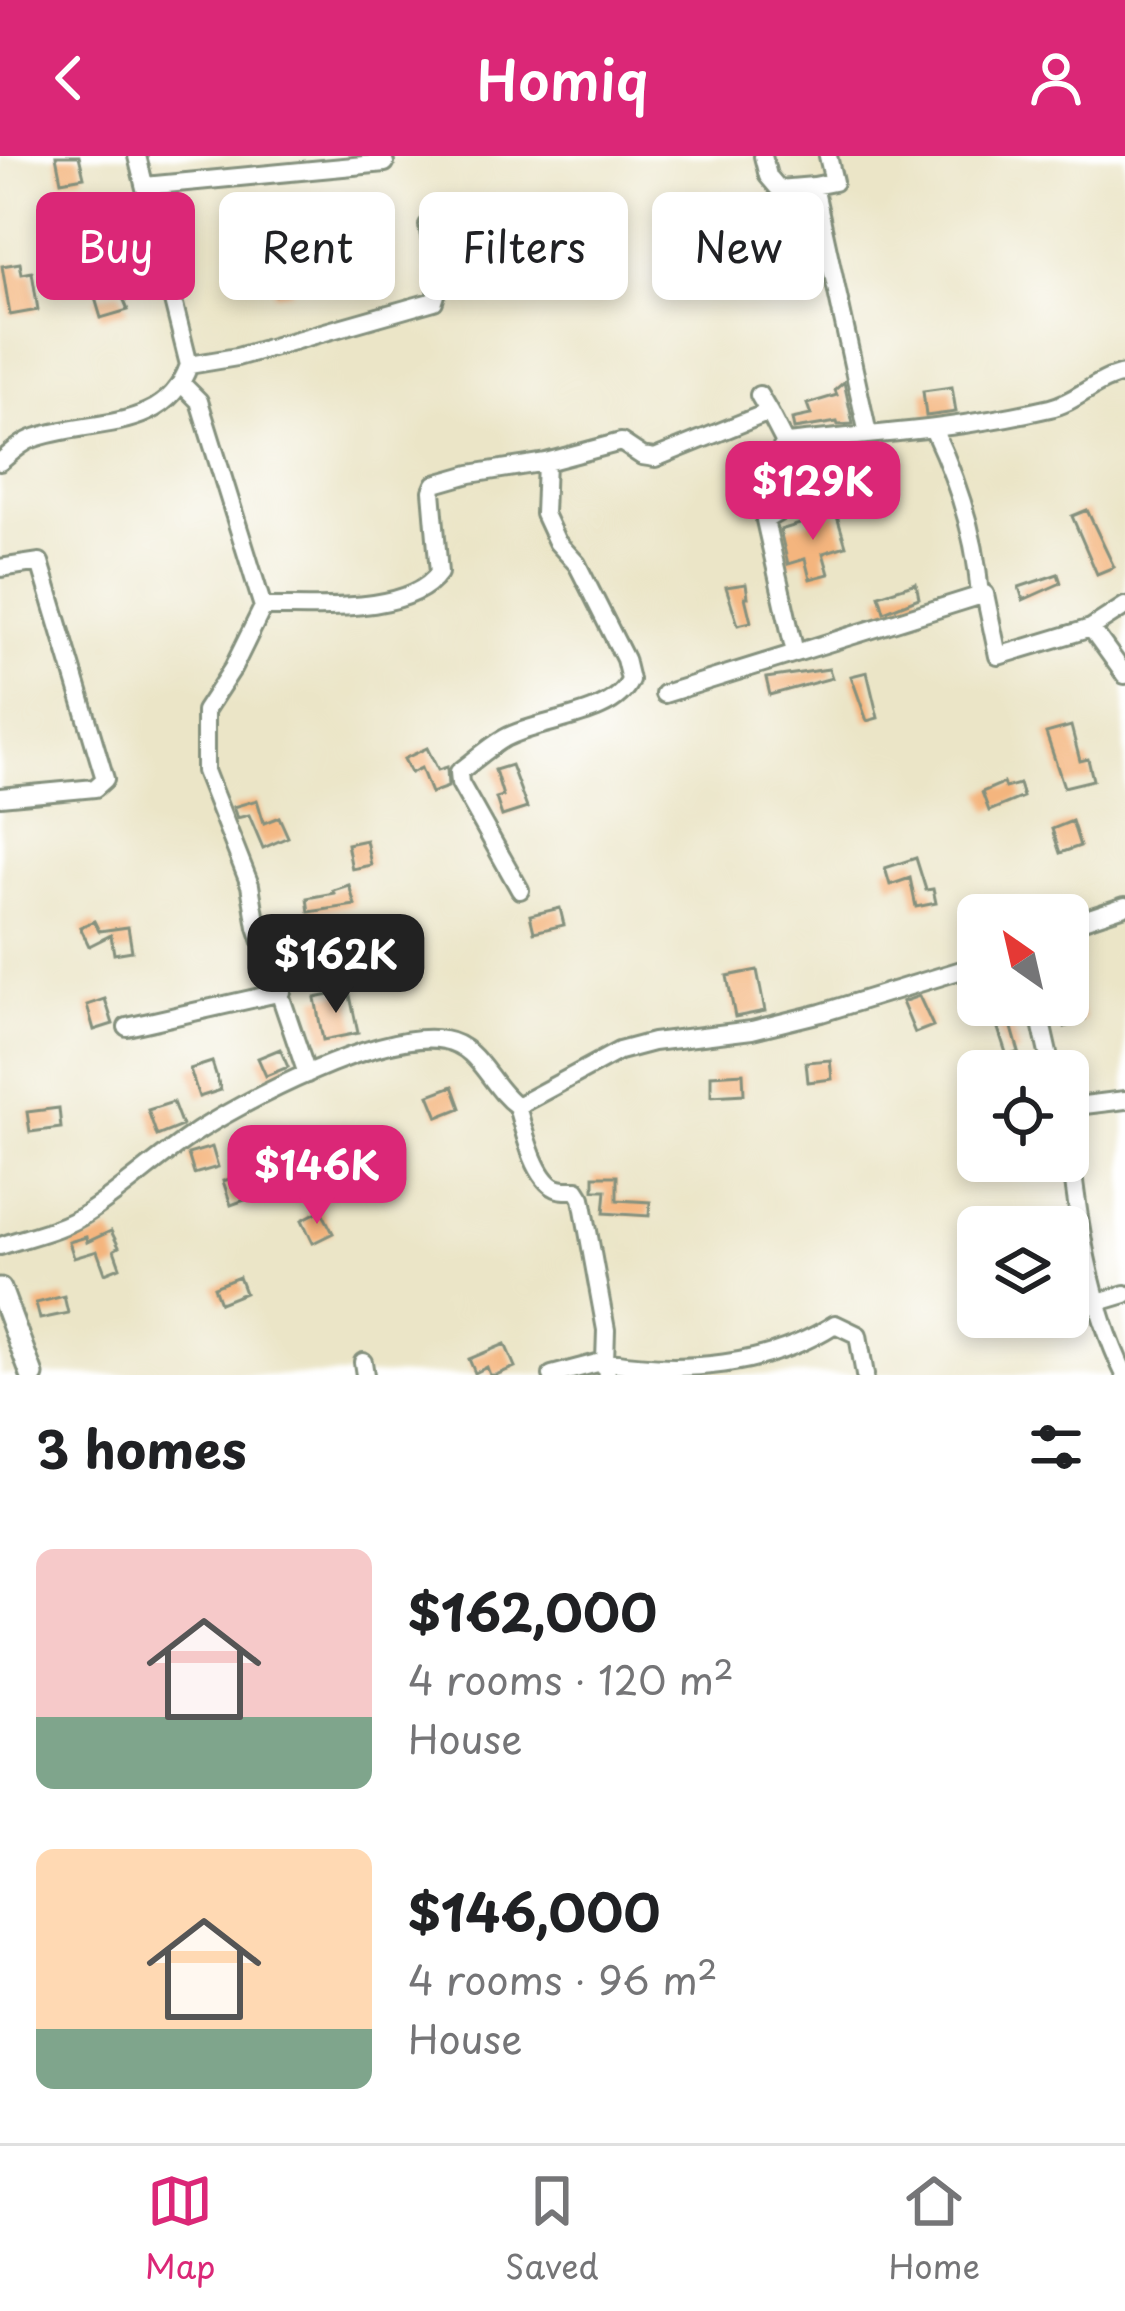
<!DOCTYPE html>
<meta charset="utf-8">
<style>
:root{--surface:#fff;--page:#f2f2f2;--text:#202124;--muted:#757577;--line:#e0e0e0;--accent:#db2777}
body{margin:0;font-family:"Playpen Sans",sans-serif;background:var(--page);color:var(--text);height:100vh;display:flex;flex-direction:column;font-size:45px;white-space:nowrap}
*{box-sizing:border-box;margin:0}
p{font-size:39px;color:var(--muted)}
.icon{flex:none;width:66px;height:66px;fill:none;stroke:currentColor;stroke-width:2;stroke-linecap:round;stroke-linejoin:round}
.map{position:relative;height:1219px;overflow:hidden}
.side{display:flex;flex-direction:column;background:var(--surface);flex:1}
.side>*{flex:none}
.banner{position:absolute;left:36px;top:36px;width:1053px;height:108px;display:flex;gap:24px}
.needle{width:78px;rotate:326deg}
.tools{position:absolute;left:957px;top:738px;display:grid;gap:24px}
.tools a{display:grid;place-items:center;width:132px;height:132px;border-radius:18px;background:var(--surface);box-shadow:0 6px 18px #0003;font-size:60px}
.price{position:absolute;translate:-50% -102px;padding:0 27px;border-radius:24px;background:var(--accent);color:#fff;font-size:39px;line-height:78px;filter:drop-shadow(0 3px 6px #0008)}
.price::after{content:'';position:absolute;left:50%;top:72px;width:36px;height:27px;margin-left:-18px;background:inherit;clip-path:polygon(0 0,100% 0,50% 100%)}
.price.selected{background:#222;color:#fff}
ul{padding:0;list-style:none}
li{display:flex;align-items:center;gap:36px;height:300px;padding:0 36px}
li span{display:grid;place-items:center;flex:none;width:336px;height:240px;border-radius:18px;color:#555}
li>.icon{margin-inline-start:auto}
span .icon{width:144px;height:144px;fill:#fffc;stroke-width:1}
li b{font-size:51px}
h2{display:flex;justify-content:space-between;align-items:center;height:144px;padding:0 36px;font-size:51px}
.pill{padding:0 42px;border-radius:18px;background:var(--surface);box-shadow:0 6px 18px #0003;font-size:42px;line-height:108px}
.pill.selected{background:var(--accent);color:#fff}
header{display:flex;justify-content:space-between;align-items:center;height:156px;padding:0 36px;background:var(--accent);color:#fff;font-size:54px;font-weight:600}
.tab-bar{display:flex;justify-content:space-around;align-items:center;height:168px;border-top:3px solid var(--line);background:var(--surface);font-size:33px;color:var(--muted)}
.tab-bar a{display:grid;justify-items:center;gap:6px}
.tab-bar .selected{color:var(--accent)}
.map>svg:first-child{display:block}
</style>
<header><svg class="icon" aria-label="back" viewBox="0 0 24 24"><path d="M15 5l-7 7 7 7"/></svg>Homiq<svg class="icon" aria-label="person" viewBox="0 0 24 24"><circle cx="12" cy="8" r="4"/><path d="M4 21q1-7 8-7t8 7"/></svg></header>
<div class="map">
<svg width="1125" height="1219" viewBox="0 0 1125 1219">
<rect width="100%" height="100%" fill="#fff"/>
<filter id="ink" filterUnits="userSpaceOnUse"><feTurbulence type="fractalNoise" baseFrequency=".00833" numOctaves="2"/><feDisplacementMap in="SourceGraphic" scale="24" xChannelSelector="R" yChannelSelector="G"/><feConvolveMatrix kernelMatrix="1 2 1 2 8 2 1 2 1" color-interpolation-filters="sRGB"/></filter>
<filter id="wash" filterUnits="userSpaceOnUse"><feTurbulence type="fractalNoise" baseFrequency=".004" numOctaves="4" result="noise"/><feDisplacementMap in="SourceGraphic" scale="48" xChannelSelector="R" yChannelSelector="G"/><feGaussianBlur stdDeviation="2.7" result="paint"/><feColorMatrix in="noise" values="0 0 0 0 0 0 0 0 0 0 0 0 0 0 0 0 0 1.4 0 .05"/><feComposite in="paint" operator="in"/></filter>
<g filter="url(#wash)">
<rect width="100%" height="100%" fill="#ebe5c7"/>
<g id="blocks">
<path fill="#f4b57e" d="M56,0H79L84,21L61,25Z
M285,104L292,136L275,139L268,108Z
M20,107L22,118L32,116L38,154L10,159L2,110Z
M120,135L128,154L101,162L95,142Z
M844,226L853,268L838,269L837,266L794,273L792,263L811,259L807,248L837,239L835,234Z
M952,231L956,256L926,260L923,235Z
M1087,354L1114,411L1097,418L1072,360Z
M836,357L846,390L823,397L829,418L810,423L805,403L788,408L780,374Z
M1058,418L1061,427L1023,444L1019,431Z
M916,427L919,442L884,456L879,439Z
M746,428L748,441H745L751,466L738,469L726,431Z
M829,513L832,522L770,539L766,522Z
M867,516L878,562L867,565L851,520Z
M1071,570L1080,605L1088,603L1093,624L1064,631L1046,577Z
M427,592L438,614L447,611L448,631L431,637L421,612L411,617L404,603Z
M511,609L527,652L502,660L496,642L503,640L495,614Z
M1003,627L1005,632L1019,628L1023,641L989,655L982,636Z
M257,644L264,667L279,661L288,681L263,692L249,659L237,662L233,651Z
M1072,665L1080,690L1060,697L1052,673Z
M366,684L371,709L352,713L347,688Z
M916,702L926,734L933,733L936,747L916,751L910,722L890,729L885,712Z
M349,729L355,749L309,756L307,742L334,737L333,734Z
M560,752L564,769L534,776L530,759Z
M94,765L99,775L128,771L132,795L114,798L111,779L89,790L80,771Z
M757,814L765,855L735,861L727,820Z
M349,835L358,877L323,884L315,842Z
M919,840L933,870L915,877L902,846Z
M105,843L113,868L94,874L87,849Z
M1077,843L1085,863L1065,871L1057,851Z
M1025,849L1026,859L1010,865L1019,896L1007,900L991,851Z
M280,893L288,911L266,920L258,902Z
M830,904L832,923L808,926L806,906Z
M212,906L221,934L199,941L190,913Z
M743,917L744,938L711,940V919Z
M453,930L461,952L438,961L429,939Z
M173,946L182,970L157,980L148,954Z
M59,952L61,972L30,976L27,956Z
M212,991L218,1011L194,1018L188,998Z
M293,1007L303,1030L286,1037L276,1015Z
M242,1019L250,1042L231,1049L223,1025Z
M594,1020H617V1044L650,1046L649,1060L604,1057L606,1034H594Z
M321,1054L333,1077L313,1087L302,1064Z
M111,1075L119,1091L114,1094L120,1111L105,1117L97,1095L74,1102L69,1086L86,1081L87,1086Z
M239,1121L245,1137L220,1147L214,1131Z
M64,1140L68,1157L40,1163L36,1147Z
M505,1188L515,1211L496,1219H490L487,1211L475,1217L469,1203Z"/>
</g>
</g>
<g filter="url(#ink)">
<use href="#blocks" fill-opacity="0" stroke="#85917e" stroke-width="3"/>
<g fill="none" stroke-linecap="round" stroke-linejoin="round">
<g stroke="#85917e" stroke-width="22">
<path id="minor" d="M763,0L768,20L779,33L814,30
M828,0L834,26L814,30L868,278
M145,30L385,7
M189,209L237,201L434,145L439,129L428,69L494,51
M182,228L199,245L263,451C310,450 409,460 439,417L432,335L435,328L470,318L546,306L621,286L642,300L655,302L769,256L785,287C876,278 960,273 1050,252C1077,246 1097,222 1125,218
M759,239L769,256
M934,275C959,328 976,381 980,440
M785,287L777,299L787,351L765,364L795,497
M0,306C10,298 21,287 32,283C88,262 165,279 189,209L137,0
M0,412L40,406L105,623L95,632L0,641
M263,451L233,512L205,555V615L250,729L257,771L307,918
M1091,472L1125,519
M664,538L985,438L998,500L1091,472L1125,450
M520,734L460,627L459,616C474,605 489,591 505,582C540,563 615,561 630,524L625,503L577,408L557,386L544,358L546,306
M1068,769L1125,750
M1037,849L1052,915
M127,871L282,836
M517,950C523,971 534,1023 556,1032C563,1035 570,1034 577,1034L582,1042L606,1174L605,1205L552,1219
M1068,951L1125,944
M1068,978C1078,1062 1087,1141 1125,1219
M0,1090C29,1080 59,1075 86,1058C122,1035 154,1005 189,981C240,946 384,872 444,884C480,890 490,931 517,950L619,895L653,886L752,874L821,857L978,809
M1095,1147L1125,1138
M363,1206L365,1219
M607,1219L605,1205C682,1218 768,1211 835,1168L858,1179L865,1219"/>
</g>
<g stroke="#85917e" stroke-width="27">
<path id="major" d="M0,1133L32,1219"/>
</g>
<use href="#minor" stroke="#fff" stroke-width="16"/>
<use href="#major" stroke="#fff" stroke-width="21"/>
</g>
</g>
</svg>
<div class="tools">
<a><svg class="needle" viewBox="-14 -14 28 28"><path d="M0-13l5 13h-10z" fill="#e53935"/><path d="M0 13l5-13h-10z" fill="#757577"/></svg></a>
<a><svg class="icon" aria-label="locate" viewBox="0 0 24 24"><circle cx="12" cy="12" r="6"/><path d="M12 2v4M12 18v4M2 12h4M18 12h4"/></svg></a>
<a><svg class="icon" aria-label="layers" viewBox="0 0 24 24"><path d="M12 4l9 5-9 5-9-5zM3 14l9 5 9-5"/></svg></a>
</div>
<b class="price" style="left:813px;top:387px">$129K</b>
<b class="price selected" style="left:336px;top:860px">$162K</b>
<b class="price" style="left:317px;top:1071px">$146K</b>
<div class="banner">
<a class="pill selected">Buy</a>
<a class="pill">Rent</a>
<a class="pill">Filters</a>
<a class="pill">New</a>
</div>
</div>
<section class="side">
<h2>3 homes<svg class="icon" aria-label="filters" viewBox="0 0 24 24"><path d="M4 7h16M4 17h16"/><circle cx="9" cy="7" r="2"/><circle cx="15" cy="17" r="2"/></svg></h2>
<ul>
<li><span style="background:linear-gradient(#f6c9c9 70%,#7fa58c 0)"><svg class="icon" aria-label="home" viewBox="0 0 24 24"><path d="M3 11l9-7 9 7M6 9v11h12V9"/></svg></span><div><b>$162,000</b><p>4 rooms · 120 m²</p><p>House</p></div></li>
<li><span style="background:linear-gradient(#ffd9b3 75%,#7fa58c 0)"><svg class="icon" aria-label="home" viewBox="0 0 24 24"><path d="M3 11l9-7 9 7M6 9v11h12V9"/></svg></span><div><b>$146,000</b><p>4 rooms · 96 m²</p><p>House</p></div></li>
</ul>
</section>
<nav class="tab-bar">
<a class="selected"><svg class="icon" aria-label="map" viewBox="0 0 24 24"><path d="M3 6l6-2 6 2 6-2v14l-6 2-6-2-6 2zM9 4v14M15 6v14"/></svg>Map</a>
<a><svg class="icon" aria-label="saved" viewBox="0 0 24 24"><path d="M7 4h10v16l-5-4-5 4z"/></svg>Saved</a>
<a><svg class="icon" aria-label="home" viewBox="0 0 24 24"><path d="M3 11l9-7 9 7M6 9v11h12V9"/></svg>Home</a>
</nav>
